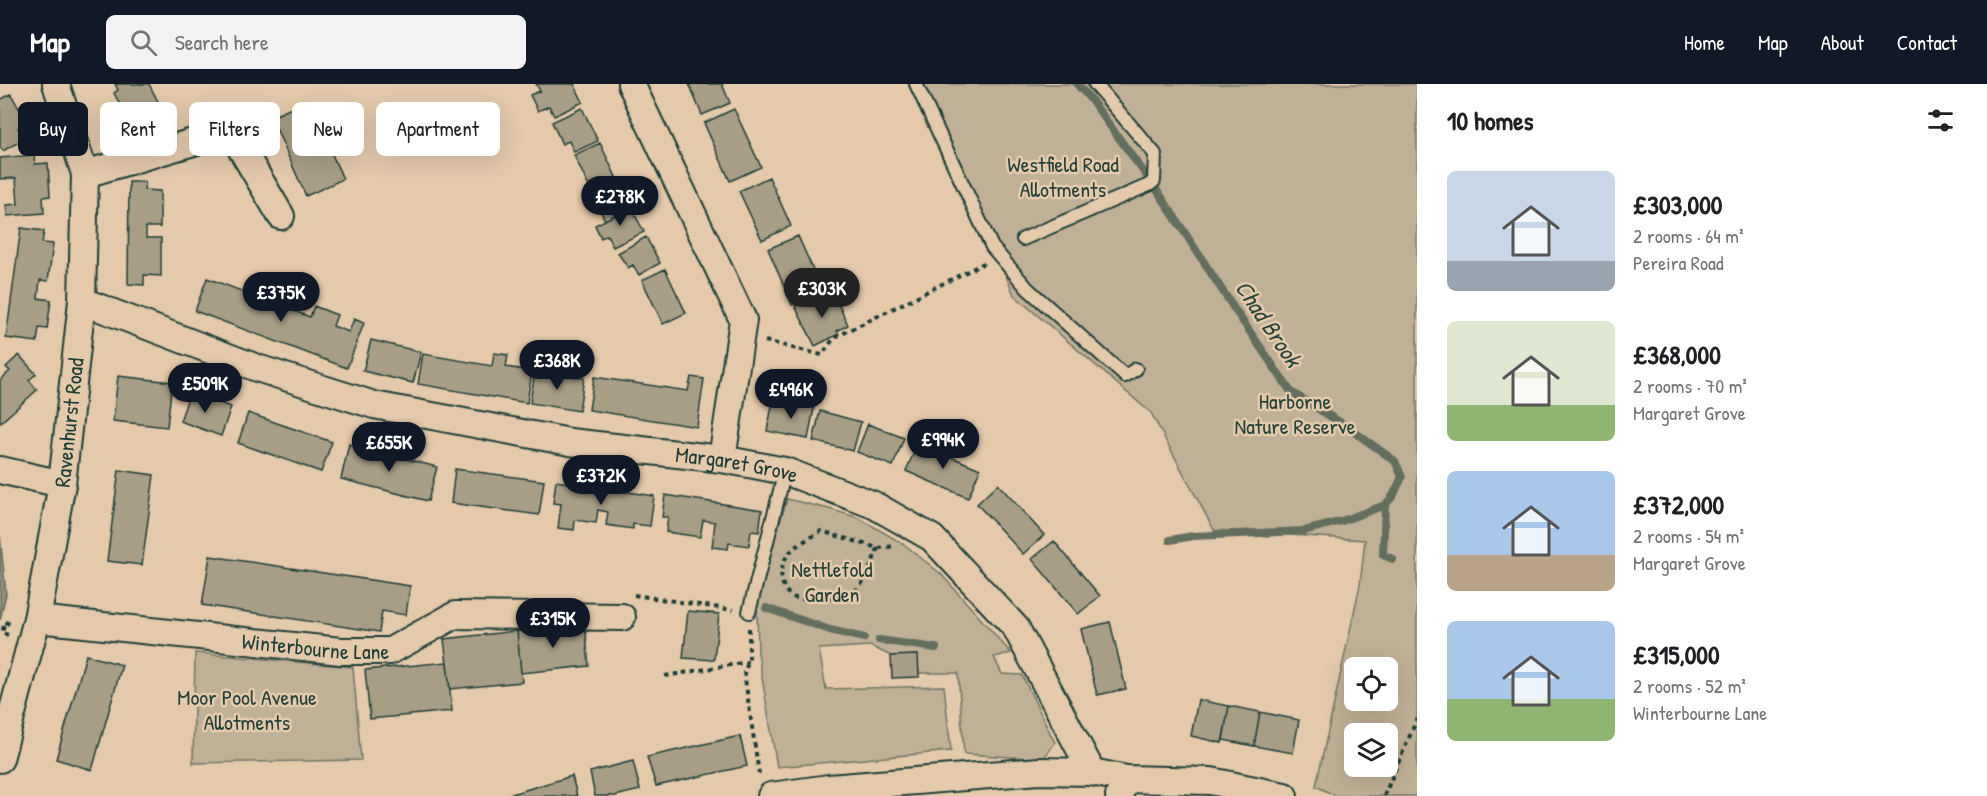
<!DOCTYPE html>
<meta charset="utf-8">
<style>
:root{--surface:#fff;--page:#f2f2f2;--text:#202124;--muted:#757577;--accent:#111827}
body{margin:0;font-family:"Patrick Hand",sans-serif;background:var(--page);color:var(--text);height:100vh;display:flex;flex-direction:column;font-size:22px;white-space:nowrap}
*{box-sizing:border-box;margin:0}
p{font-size:20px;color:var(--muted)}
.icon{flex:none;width:33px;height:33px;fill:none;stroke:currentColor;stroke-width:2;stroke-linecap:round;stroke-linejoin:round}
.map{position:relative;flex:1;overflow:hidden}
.panel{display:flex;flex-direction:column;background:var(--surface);width:570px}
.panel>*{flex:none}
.hud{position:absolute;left:18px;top:18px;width:570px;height:54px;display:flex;gap:12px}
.controls{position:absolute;left:1344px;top:573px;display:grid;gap:12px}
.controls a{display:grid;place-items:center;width:54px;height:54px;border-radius:9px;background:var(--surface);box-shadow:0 6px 24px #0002;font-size:30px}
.price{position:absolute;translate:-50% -51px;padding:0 14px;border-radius:21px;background:var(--accent);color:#fff;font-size:20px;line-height:39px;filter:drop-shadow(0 2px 3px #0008)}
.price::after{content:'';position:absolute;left:50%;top:36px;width:18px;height:14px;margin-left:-9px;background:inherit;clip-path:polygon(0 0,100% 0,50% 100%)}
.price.active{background:#222;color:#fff}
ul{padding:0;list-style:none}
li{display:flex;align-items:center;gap:18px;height:150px;padding:0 30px}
li span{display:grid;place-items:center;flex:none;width:168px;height:120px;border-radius:9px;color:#555}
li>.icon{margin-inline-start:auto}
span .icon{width:72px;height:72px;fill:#fffc;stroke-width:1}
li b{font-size:26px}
h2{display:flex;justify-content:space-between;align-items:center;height:72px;padding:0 30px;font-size:26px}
.tag{padding:0 21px;border-radius:9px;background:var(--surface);box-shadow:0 6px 24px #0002;font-size:21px;line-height:54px}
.tag.active{background:var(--accent);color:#fff}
header{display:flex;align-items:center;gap:36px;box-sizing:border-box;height:84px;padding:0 30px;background:var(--accent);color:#fff}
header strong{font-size:28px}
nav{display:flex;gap:33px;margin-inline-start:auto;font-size:21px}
.search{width:420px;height:54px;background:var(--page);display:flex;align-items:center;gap:15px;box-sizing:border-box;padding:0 21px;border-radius:9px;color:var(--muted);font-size:22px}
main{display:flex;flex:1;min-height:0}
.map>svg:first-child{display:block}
</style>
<header>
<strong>Map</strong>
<div class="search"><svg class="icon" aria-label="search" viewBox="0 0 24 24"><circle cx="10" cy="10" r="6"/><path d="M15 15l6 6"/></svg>Search here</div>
<nav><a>Home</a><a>Map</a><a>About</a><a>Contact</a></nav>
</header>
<main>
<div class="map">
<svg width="1417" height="712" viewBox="0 0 1417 712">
<rect width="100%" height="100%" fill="#e4c9ab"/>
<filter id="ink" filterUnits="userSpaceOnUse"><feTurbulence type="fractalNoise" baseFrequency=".0167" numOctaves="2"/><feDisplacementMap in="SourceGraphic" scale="12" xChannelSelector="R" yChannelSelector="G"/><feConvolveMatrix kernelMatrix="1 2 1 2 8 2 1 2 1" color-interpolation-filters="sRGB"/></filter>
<g filter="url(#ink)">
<path fill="#c0b096" stroke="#707665" stroke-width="1.5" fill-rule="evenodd" d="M921,0H1417V712H1336L1316,702L1360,501L1365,456L1214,446L1151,329L1014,211L976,120ZM1354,584H1388V616H1354ZM1354,650H1388V682H1354Z
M787,415L829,425L859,434L905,461L941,490L1011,569L994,573L1002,590L1022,591L1055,659L1043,675L964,670L958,589H919L917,571L891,572L870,562L819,565L826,605L944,602L951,667L777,683L758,569L757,528L755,520Z
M195,569L353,583L361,676L193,679Z"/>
<path fill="#918e79" stroke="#636e5d" stroke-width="1.5" d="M0,451L6,510L0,536Z"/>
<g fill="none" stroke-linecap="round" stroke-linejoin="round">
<path stroke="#636e5d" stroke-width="8" d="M1077,0L1092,17L1159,109L1233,223L1291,308L1346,342L1395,377L1402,393L1393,412L1385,421L1383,471L1393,475
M1170,456L1193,452L1304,447L1342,437L1385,421
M766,524L830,546L864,554
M879,556L936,564"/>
</g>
<path fill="#a89e86" stroke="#1f3d34" stroke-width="1.5" d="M115,0H149L172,45L143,59L139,51L137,53L114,9L118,6Z
M536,0H574L583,18L554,32L549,22L538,27L530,11L540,7Z
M689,0H722L730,19L702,31Z
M11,10L27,39L18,44L24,55L3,67L0,63V16Z
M308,17L343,95L306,112L271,33Z
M582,24L598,57L574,68L569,57L562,60L552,38Z
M734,25L761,83L730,97L704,39Z
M600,59L616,93L590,105L574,71Z
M34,71L35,80L48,79L50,112L43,113L44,129L7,132L6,121L18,120L16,94L0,95V74Z
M769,93L791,142L762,156L739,107Z
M617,97L631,123L605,136L592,110Z
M129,98H145L144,106L160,107V143H146V154H161V192L144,191V201L128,200Z
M631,123L644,148L613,163L607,151L601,154L595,141Z
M21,144L44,147L42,159L53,160L48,197L40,196L38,214L51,216L47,245L39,244L37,258L6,254Z
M798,152L823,208L792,221L768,165Z
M646,153L660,179L639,191L633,181L628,184L618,169Z
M665,185L686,229L663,240L642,196Z
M207,194L310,233L314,222L337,231L333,242L349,248L354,235L364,239L347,284L195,227Z
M821,210L826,220L836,215L848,241L837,247L839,250L815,262L795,222Z
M371,256L421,268L413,299L363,287Z
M494,269L508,271L506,283L532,287L527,319L418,300L423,270L492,282Z
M19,271L36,290L29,296L37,306L0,339V296L10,287L6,283Z
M535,287L584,294L579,327L530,319Z
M118,292L172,298L167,343L113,337Z
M594,293L688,307L691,293L704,295L697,343L589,326Z
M190,308L231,323L221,352L180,337Z
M773,317L814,324L808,355L767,347Z
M820,327L861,338L853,367L813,357Z
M248,329L332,358L321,388L238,359Z
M868,340L904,354L893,382L857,368Z
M918,359L980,385L968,414L906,387Z
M349,360L437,383L428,417L341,395Z
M455,385L544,397L539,431L451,419Z
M119,386L154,391L142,481L107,477Z
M556,397L654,412L650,442L633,440V445L606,441L608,428L598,426L596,439L575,436L574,446L558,444L561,420L553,419Z
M998,400L1044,451L1023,470L977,420Z
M665,411L762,426L759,448L751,447L749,462L729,459L728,465L712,463L715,438L703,436L700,453L666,448L668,433H662Z
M1054,457L1100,512L1078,530L1032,475Z
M210,472L410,502L406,531L382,527L379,548L202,521Z
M688,527L719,530L714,576L683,574Z
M1110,538L1126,605L1097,611L1081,545Z
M585,541L589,582L521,589L517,547Z
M517,547L522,598L450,605L444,555Z
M86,571L122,581L92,686L56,675Z
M918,571L919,593L892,594L891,572Z
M447,578L452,627L370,635L365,586Z
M1198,616L1229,622L1222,659L1191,652Z
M1229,622L1260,628L1254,662L1223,656Z
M1260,628L1299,636L1293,669L1254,662Z
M740,652L747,682L656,702L647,673Z
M633,677L640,706L615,712H595L590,688Z
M572,692L577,712H505Z"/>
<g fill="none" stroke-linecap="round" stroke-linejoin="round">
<g stroke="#1f3d34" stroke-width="16">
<path id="lane" d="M916,0L992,163L1028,205L1125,292L1136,285
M1023,155L1149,101L1154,97L1155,70L1095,0
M749,528L785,387"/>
</g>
<g stroke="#1f3d34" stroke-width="30">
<g id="street">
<path d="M631,0L743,236L722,375"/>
<path d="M85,90L217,51L236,56L281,132"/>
<path id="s1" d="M82,217L257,284L374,321L570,358L722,375L785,387L874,421L932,454L1016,544L1092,688"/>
<path d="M0,386L62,400"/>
<path id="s2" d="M37,535L341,567H390L455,531L622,533"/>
<path id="s3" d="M0,675L37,535L62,400L82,217L85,90L56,0"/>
<path d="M771,712L829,704L1039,687L1092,688L1126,695"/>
<path d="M1119,712L1126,695L1211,697L1284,712"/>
</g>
</g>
<path stroke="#1f3d34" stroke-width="4" stroke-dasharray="4.5 4.5" stroke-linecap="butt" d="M765,257L822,271L834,254L984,179
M878,464C873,476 867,496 857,505C846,513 805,519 793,513C777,504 779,481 790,468C797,460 811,454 821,447L878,464L896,462
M634,511L733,526
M749,544V577L744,588L759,690
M8,551L2,549L5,538L12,541
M665,592L748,578
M1384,712L1417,635"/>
<use href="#lane" stroke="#e4c9ab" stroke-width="12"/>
<use href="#street" stroke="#e4c9ab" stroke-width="26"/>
</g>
</g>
<g text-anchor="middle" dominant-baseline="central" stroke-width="5" stroke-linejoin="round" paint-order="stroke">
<g font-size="22" fill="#274339" stroke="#e4c9ab">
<text x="1063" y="80">Westfield Road<tspan x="1063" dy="25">Allotments</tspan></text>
<text x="1295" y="317">Harborne<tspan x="1295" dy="25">Nature Reserve</tspan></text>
<text x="832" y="485">Nettlefold<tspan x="832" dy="25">Garden</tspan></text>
<text x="247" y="613">Moor Pool Avenue<tspan x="247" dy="25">Allotments</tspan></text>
</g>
<g font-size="22" fill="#1f3d34" stroke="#e4c9ab">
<text stroke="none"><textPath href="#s3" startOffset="344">Ravenhurst Road</textPath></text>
<text stroke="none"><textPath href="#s1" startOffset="678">Margaret Grove</textPath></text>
<text stroke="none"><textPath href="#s2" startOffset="280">Winterbourne Lane</textPath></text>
</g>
<g font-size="24" font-style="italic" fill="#2a453b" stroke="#e4c9ab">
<text transform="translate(1269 239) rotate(56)">Chad Brook</text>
</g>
</g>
</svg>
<div class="controls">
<a><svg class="icon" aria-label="locate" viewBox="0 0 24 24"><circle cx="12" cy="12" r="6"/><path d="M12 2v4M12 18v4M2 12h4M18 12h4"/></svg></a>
<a><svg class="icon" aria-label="layers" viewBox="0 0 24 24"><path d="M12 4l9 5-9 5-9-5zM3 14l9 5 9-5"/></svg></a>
</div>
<b class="price" style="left:620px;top:143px">£278K</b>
<b class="price active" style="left:822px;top:235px">£303K</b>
<b class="price" style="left:281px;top:239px">£375K</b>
<b class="price" style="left:557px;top:307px">£368K</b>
<b class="price" style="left:205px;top:330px">£509K</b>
<b class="price" style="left:791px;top:336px">£496K</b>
<b class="price" style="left:943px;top:386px">£994K</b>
<b class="price" style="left:389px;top:389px">£655K</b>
<b class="price" style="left:601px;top:422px">£372K</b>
<b class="price" style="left:553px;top:565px">£315K</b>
<div class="hud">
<a class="tag active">Buy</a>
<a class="tag">Rent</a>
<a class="tag">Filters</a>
<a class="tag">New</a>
<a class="tag">Apartment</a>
</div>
</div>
<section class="panel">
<h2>10 homes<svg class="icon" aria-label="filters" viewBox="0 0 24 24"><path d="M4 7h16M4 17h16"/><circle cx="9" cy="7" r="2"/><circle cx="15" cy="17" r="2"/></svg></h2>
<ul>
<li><span style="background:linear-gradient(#c9d6e8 75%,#9aa5b1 0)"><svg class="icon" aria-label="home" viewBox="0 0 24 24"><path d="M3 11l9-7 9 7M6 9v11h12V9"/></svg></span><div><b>£303,000</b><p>2 rooms · 64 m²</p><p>Pereira Road</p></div></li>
<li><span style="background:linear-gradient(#dfe7d0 70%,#8fb573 0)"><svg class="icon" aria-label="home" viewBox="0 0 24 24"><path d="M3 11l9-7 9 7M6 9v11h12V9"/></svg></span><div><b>£368,000</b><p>2 rooms · 70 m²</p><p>Margaret Grove</p></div></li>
<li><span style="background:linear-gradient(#a9c7e8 70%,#b9a48a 0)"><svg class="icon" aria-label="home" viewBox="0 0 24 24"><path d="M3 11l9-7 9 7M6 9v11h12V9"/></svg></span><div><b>£372,000</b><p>2 rooms · 54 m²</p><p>Margaret Grove</p></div></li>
<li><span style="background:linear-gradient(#a9c7e8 65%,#8fb573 0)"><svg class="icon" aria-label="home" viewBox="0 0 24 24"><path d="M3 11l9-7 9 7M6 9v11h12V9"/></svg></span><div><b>£315,000</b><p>2 rooms · 52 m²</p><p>Winterbourne Lane</p></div></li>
</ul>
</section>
</main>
